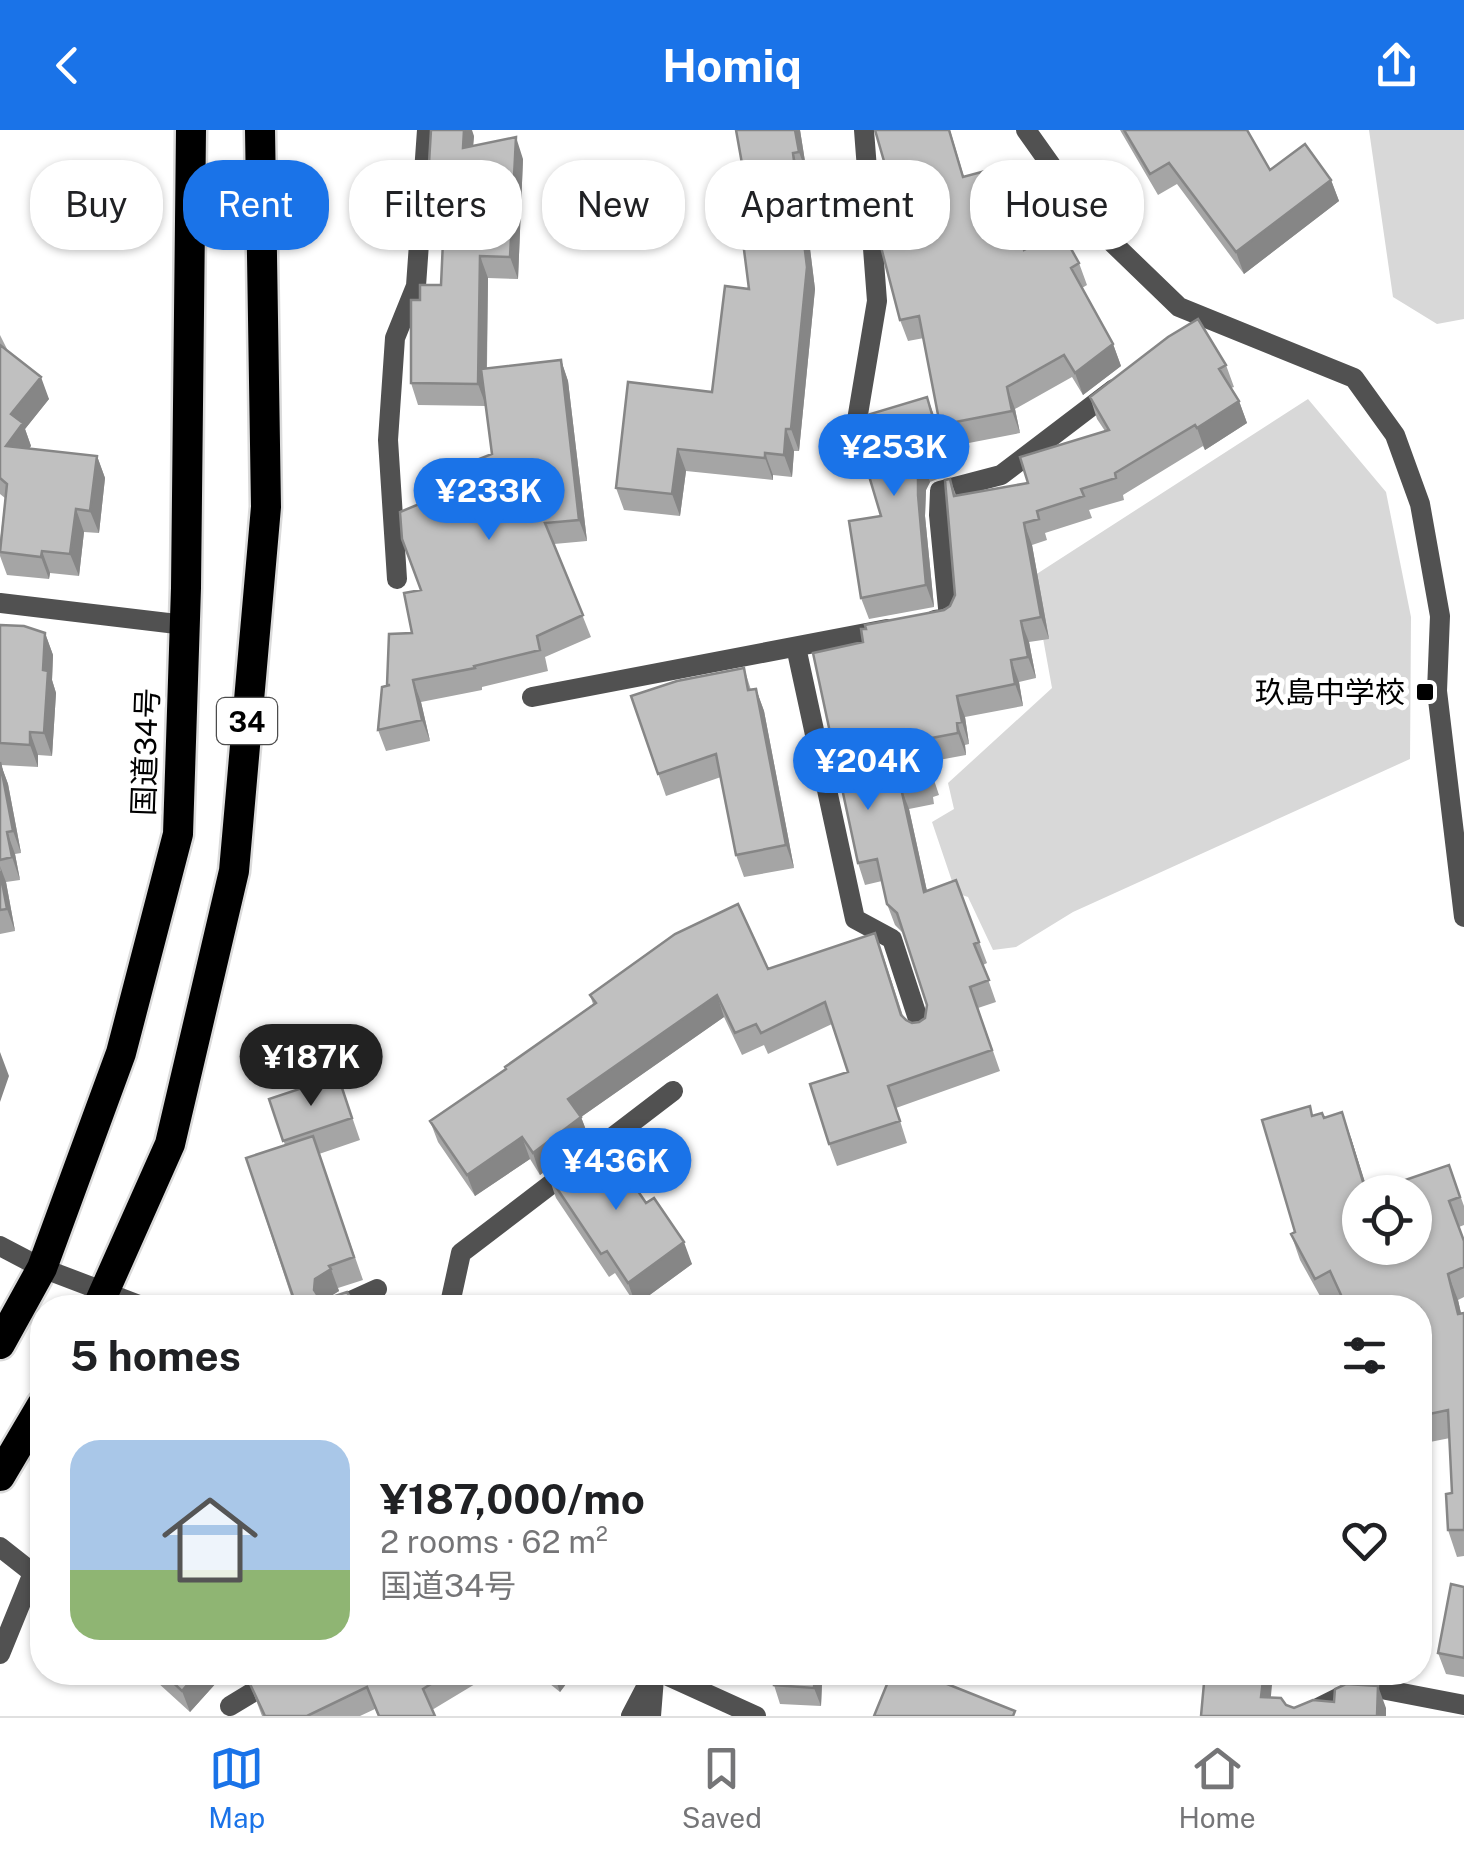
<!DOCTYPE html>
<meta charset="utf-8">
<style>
:root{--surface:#fff;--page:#f2f2f2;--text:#202124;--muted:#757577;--line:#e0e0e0;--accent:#1a73e8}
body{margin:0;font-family:"Public Sans","Noto Sans JP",sans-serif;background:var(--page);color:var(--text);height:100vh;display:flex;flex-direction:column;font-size:38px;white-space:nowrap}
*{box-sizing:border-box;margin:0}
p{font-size:32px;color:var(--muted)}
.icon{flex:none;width:55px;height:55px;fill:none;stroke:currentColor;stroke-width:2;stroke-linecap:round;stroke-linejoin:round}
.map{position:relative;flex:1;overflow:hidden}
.drawer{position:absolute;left:30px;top:1165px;width:1402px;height:390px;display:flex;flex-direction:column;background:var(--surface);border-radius:40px;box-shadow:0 2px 8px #0004}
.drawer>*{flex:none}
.guide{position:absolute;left:30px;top:30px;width:1405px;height:90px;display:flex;gap:20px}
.buttons{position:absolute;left:1342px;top:1045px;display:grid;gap:20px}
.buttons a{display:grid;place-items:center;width:90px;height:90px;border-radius:50%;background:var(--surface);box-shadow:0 2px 8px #0004;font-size:50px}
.price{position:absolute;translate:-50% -85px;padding:0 22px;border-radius:35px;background:var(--accent);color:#fff;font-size:32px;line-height:65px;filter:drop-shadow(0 2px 5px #0008)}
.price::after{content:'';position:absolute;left:50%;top:60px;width:30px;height:22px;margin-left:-15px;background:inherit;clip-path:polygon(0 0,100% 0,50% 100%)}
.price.on{background:#222;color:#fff}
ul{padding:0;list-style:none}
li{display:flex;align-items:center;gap:30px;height:250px;padding:0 40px}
li span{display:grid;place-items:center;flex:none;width:280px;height:200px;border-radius:30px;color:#555}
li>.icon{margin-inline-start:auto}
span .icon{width:120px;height:120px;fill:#fffc;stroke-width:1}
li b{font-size:42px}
h2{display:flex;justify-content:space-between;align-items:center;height:120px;padding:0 40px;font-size:42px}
.pill{padding:0 35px;border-radius:40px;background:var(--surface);box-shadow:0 2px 8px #0004;font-size:35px;line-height:90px}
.pill.on{background:var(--accent);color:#fff}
header{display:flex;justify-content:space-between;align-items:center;height:130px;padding:0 40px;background:var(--accent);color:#fff;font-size:45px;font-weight:700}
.dock{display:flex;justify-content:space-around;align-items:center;height:140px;border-top:2px solid var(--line);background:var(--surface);font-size:28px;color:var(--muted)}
.dock a{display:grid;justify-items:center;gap:5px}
.dock .on{color:var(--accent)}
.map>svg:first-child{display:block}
</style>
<header><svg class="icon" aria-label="back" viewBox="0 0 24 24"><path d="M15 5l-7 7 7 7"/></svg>Homiq<svg class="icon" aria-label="share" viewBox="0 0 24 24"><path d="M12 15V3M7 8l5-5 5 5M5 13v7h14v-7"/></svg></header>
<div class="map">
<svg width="1464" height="1586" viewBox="0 0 1464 1586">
<rect width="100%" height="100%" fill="#fff"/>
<path fill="#d8d8d8" d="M1369,0H1464V189L1437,194L1393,167Z
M1308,269L1386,362L1411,487L1410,629L1073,782L1016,817L993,820L968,767L956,763L932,692L954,679L948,653L1052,558L1032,447Z"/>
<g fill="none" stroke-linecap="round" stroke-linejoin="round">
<g stroke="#dbdbdb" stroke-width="35">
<path id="highway" d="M97,1178L170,1014L234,741L266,377L260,0
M0,1214L42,1138L121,923L178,704L186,458L191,0
M0,1346L42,1275"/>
</g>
<path stroke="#515151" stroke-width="20" d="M1026,0L1092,93L1179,177L1354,248L1395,305L1420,374L1440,486L1437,561L1464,787
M853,314L877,171L864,0
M397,449L388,310L395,208L416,156L427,0
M0,473L185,495
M935,490L949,488L939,385L940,361L1001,345L1114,259
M796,517L855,789L892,809L922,901
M532,567L887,499
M0,1116L42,1138L147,1178
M335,1178L377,1159
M449,1178L461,1123L673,961
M0,1417L33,1443L0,1524
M659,1542L756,1586
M230,1576L286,1542
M631,1586L654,1542
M651,1586L654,1548
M1302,1586L1350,1562L1376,1558L1464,1575"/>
<use href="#highway" stroke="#000" stroke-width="30"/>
</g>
<path fill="#a5a5a5" d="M736,0H800L807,44L801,46L815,159L799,321H794L792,347L773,345V350L686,341L680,386L624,380L616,358L712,262L749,159L746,56Z
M875,0H950L964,47L1008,59L1025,119L1079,133L1087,155L1082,158L1113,214L1121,236L1083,265L1072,247L1015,279L1020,303L948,317L940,295L924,208L908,211L900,190L899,83Z
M1120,0H1247L1270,40L1331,50L1339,71L1244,144L1177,54L1158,65Z
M474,6L473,16L523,29L518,149L488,148L487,238L561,230L568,251L587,411L554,414L591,507L545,527L548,541L482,557V560L421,572L430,611L386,621L378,600L387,556L412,503L421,460L429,370L435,359L492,324L486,276L418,275L411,253L420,170L441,155L444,88H435L427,66Z
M0,205L8,221L49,269L25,299L31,316L29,318L97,326L105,348L99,403L84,402L79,446L50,443L49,449L7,445L0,426V412L5,368L0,364Z
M1226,235L1234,257L1231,258L1239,271L1247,293L1205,320L1203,316L1123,365L1124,370L1089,380L1092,388L1045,403L1047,410L1032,415L1049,509L1029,512L1036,548L1019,552L1023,576L965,587L969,614L965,615L966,625L928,632L939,665L933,667L934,674L909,679L927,761L956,750L987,833L983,835L996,872L978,878L1000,941L896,978L907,1013L837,1036L829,1014L848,942L832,894L768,924L764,915L742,925L724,887L581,987L589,1008L540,1045L530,1029L475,1066L438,1012L430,991L506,939L593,874L590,865L768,839L883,825L903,886L906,890L912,893L919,892L925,888L927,875L904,804L895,795L887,774L882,751L865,755L858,733L863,512L950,476L955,465L950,349L956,365L1028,353L1105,301L1097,289L1090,267Z
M935,288L950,344L930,352L926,360L925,386L934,477L869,489L861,468L881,386Z
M0,495L45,503L53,525L52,550L56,563L52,626L38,625V637L1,635L8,654L21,723L15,724L20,750L6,752L15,801L0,804Z
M744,538L751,560L756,559L764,581L794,738L744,747L736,725L721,647L666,666L631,566Z
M338,946L360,1010L319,1024L363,1150L338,1158L339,1161L326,1169L357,1178H295L246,1028L285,1015L269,969Z
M1313,986L1324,988L1351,1008L1368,1062L1360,1118L1449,1035L1464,1076V1095L1459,1097L1464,1111V1167L1458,1170L1461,1183L1464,1184V1426L1457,1427L1448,1400L1452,1363L1450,1308L1420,1314V1178H1344L1339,1167L1325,1175L1300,1130L1291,1104L1295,1102Z
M580,1030L646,1073L692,1134L636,1175L615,1143L609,1147L556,1068L548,1045Z
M1464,1457V1547L1446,1544L1438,1523Z
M146,1542H226L190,1582Z
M242,1542H260L246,1550Z
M268,1542H495L432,1580L435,1586H378L375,1579L360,1586H262L250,1554Z
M535,1542H575L560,1562Z
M775,1542H830L829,1553H822L821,1576L780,1574L774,1555Z"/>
<path fill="#868686" d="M464,0H472L474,6L471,40L463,18Z
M795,0H800L807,44L799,22Z
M516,7L523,29L518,149L510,127Z
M793,23L801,46L815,159L799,321L791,299Z
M1000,37L1008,59L1032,142L1024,120Z
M1331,50L1339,71L1244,144L1236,122Z
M480,126L488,148L486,276L478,254Z
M1113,214L1121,236L1083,265L1075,243Z
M561,230L568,251L587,411L579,390Z
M41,247L49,269L25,299L31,316L14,338L6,316L11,284Z
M1007,257L1015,279L1020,303L1012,281Z
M927,267L935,288L950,344L943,323Z
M1239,271L1247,293L1205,320L1197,298Z
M786,299L794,321L792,347L784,325Z
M678,319L686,341L680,386L672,364Z
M765,323L773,345V350L765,328Z
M97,326L105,348L99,403L90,381Z
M922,330L930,352L926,360L925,386L934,477L926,455L918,365V339Z
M76,379L84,402L79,446L70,424Z
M1024,393L1032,415L1049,509L1041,487Z
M42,421L50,443L49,449L41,427Z
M1021,491L1029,512L1036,548L1028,527Z
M45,503L53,525L52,550L56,563L52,626L44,603L43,540Z
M1011,530L1019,552L1023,576L1015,554Z
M413,550L421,572L430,611L422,590Z
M756,559L764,581L794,738L786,715Z
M957,566L965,587L969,614L962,592Z
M957,593L965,615L966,625L958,603Z
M30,602L38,625V637L30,615Z
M0,632L8,654L21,723L13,701Z
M901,658L909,679L932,784L924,762Z
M7,702L15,724L20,750L12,727Z
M0,736L6,752L15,801L7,779Z
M717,865L724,887L581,987L589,1008L540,1045L533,1023L568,969Z
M0,922L9,946L0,972Z
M1342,982L1351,1008L1368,1062H1366Z
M522,1007L530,1029L475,1066L467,1045Z
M684,1112L692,1134L636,1175L628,1153Z
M331,1139L339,1161L323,1171V1178L314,1160L315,1149Z
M1448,1144L1458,1170L1464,1197L1458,1184Z
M198,1542H226L190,1582L182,1561Z
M553,1542H575L560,1562Z
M815,1542H819L822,1553L821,1576L814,1558Z
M940,1542H955L945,1571L937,1550Z
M1264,1542H1268L1272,1555L1269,1586L1261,1567Z
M1378,1556L1386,1578V1586H1377Z"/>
<path fill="#c0c0c0" stroke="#868686" stroke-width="2.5" d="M431,0H464L463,18L516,7L510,127L480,126L478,254L411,253V170H420V155H441L445,67L427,66Z
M736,0H795L799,22L793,23L807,137L791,299H786L784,325L765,323V328L678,319L672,364L616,358L628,252L712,262L725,156L749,159L736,57L746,56Z
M875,0H949L963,47L1000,37L1024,120L1061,101L1079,133L1071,138L1113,214L1075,243L1064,225L1007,257L1012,281L940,295L919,186L900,190L880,113L879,104L900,98L896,84L899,83Z
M1124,0H1247L1270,40L1305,14L1331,50L1236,122L1169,33L1150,44Z
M1198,189L1226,235L1219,239L1239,271L1197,298L1195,295L1115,343L1116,348L1081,359L1084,366L1037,381L1039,389L1024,393L1041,487L1021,491L1028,527L1011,530L1015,554L957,566L962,592L957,593L958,603L921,610L931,644L925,646L926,653L901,658L924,762L956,750L979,812L974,814L989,850L970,857L992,920L888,956L900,991L829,1014L810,954L848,942L825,872L761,903L756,894L735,903L717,865L568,969L581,987L533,1023L522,1007L467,1045L430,991L506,939L505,937L596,873L590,865L675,804L738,774L768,839L875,803L901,885L906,890L912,893L919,892L925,888L927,875L897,783L887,774L877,729L858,733L813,523L863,512L861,499H866L865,495L944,480L950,476L955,465L945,350L950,349L954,366L1028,353L1020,327L1109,300L1090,267L1168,207Z
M0,215L41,247L11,284L23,293L6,316L97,326L90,381L76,379L70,424L42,421L41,427L0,422L7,354L0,348Z
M561,230L579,390L545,393L583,485L537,506L540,520L474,536L475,538L413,550L422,590L378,600L382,557L390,555H387L389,504L412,503L404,463L421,460L402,409L400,382L429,370L426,363L435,359L431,348L492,324L481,239Z
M927,267L943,323L922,330L918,339V365L926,455L861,468L849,391L881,386L858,309L872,305L867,285Z
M0,495L24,496L45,503L43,540L48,541L44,603L30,602V615L0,613Z
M744,538L748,560L756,559L786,715L736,725L716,624L658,644L631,566L677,551Z
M0,632L13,701L7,702L12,727L0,730Z
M0,741L7,779L0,780Z
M338,946L352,988L283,1011L269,969Z
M1310,976L1312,986L1322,983L1324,988L1342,982L1366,1062H1360V1118H1415V1062H1370L1449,1035L1460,1067L1449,1071L1464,1111V1137L1448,1144L1458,1184L1464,1183V1400H1448L1446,1364L1452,1363L1448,1280L1420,1286V1178H1347L1330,1141L1315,1149L1291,1104L1295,1102L1262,990Z
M313,1006L354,1127L329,1136L331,1139L315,1149L314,1160L318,1166L326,1169L347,1162L357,1178H297L246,1028Z
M605,1022L611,1030L615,1027L646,1073L654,1068L684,1112L628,1153L607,1121L601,1124L548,1045L577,1023L580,1030Z
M543,1172L546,1178H533Z
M1451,1454L1464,1457V1528L1438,1523Z
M162,1542H198L182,1561Z
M268,1542H450L423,1559L435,1586H379L367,1557L307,1586H265L250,1554Z
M775,1542H815L814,1558L774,1555Z
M892,1542H940L937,1550L1015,1581L1013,1586H874Z
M1205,1542H1264L1261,1567L1281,1568L1286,1575L1294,1578L1313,1570L1334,1572L1335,1559L1346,1554L1378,1556L1377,1586H1201Z"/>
<rect fill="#000" stroke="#fff" stroke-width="4" x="1415" y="552" width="20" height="20" rx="5"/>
<g text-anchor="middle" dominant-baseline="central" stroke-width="10" stroke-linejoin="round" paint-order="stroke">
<rect fill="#fff" stroke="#4c4c4c" stroke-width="2.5" x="217" y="568" width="60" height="46" rx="8"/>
<g font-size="28" font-weight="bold" fill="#000">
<text x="247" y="591">34</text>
</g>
<g font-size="30" fill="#000" stroke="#fff" text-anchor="end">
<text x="1405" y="562">玖島中学校</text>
</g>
<g font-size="30" fill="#000" stroke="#fff">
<text transform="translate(145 622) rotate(-88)">国道34号</text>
</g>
</g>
</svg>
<div class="buttons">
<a><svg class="icon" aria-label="locate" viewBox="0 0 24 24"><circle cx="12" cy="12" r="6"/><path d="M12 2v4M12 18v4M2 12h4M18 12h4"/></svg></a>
</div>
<b class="price" style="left:894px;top:369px">¥253K</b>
<b class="price" style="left:489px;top:413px">¥233K</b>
<b class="price" style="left:868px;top:683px">¥204K</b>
<b class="price on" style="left:311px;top:979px">¥187K</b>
<b class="price" style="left:616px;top:1083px">¥436K</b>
<div class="guide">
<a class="pill">Buy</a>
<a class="pill on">Rent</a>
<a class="pill">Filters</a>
<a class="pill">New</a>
<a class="pill">Apartment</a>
<a class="pill">House</a>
</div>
<section class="drawer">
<h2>5 homes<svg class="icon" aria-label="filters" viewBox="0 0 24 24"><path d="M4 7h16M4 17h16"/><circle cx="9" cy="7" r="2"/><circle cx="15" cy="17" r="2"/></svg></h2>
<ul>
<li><span style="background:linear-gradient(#a9c7e8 65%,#8fb573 0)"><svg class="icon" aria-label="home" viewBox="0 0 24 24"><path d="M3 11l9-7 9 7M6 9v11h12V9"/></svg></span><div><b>¥187,000/mo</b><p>2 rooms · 62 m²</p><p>国道34号</p></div><svg class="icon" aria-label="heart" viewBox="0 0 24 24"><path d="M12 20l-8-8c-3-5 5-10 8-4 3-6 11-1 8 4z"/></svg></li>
</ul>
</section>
</div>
<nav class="dock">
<a class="on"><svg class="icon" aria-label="map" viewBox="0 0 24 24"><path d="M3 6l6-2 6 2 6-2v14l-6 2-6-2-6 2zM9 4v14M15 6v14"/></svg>Map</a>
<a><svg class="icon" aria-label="saved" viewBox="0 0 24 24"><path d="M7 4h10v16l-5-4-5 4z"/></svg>Saved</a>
<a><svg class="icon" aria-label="home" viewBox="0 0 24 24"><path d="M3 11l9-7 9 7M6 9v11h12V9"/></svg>Home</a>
</nav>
